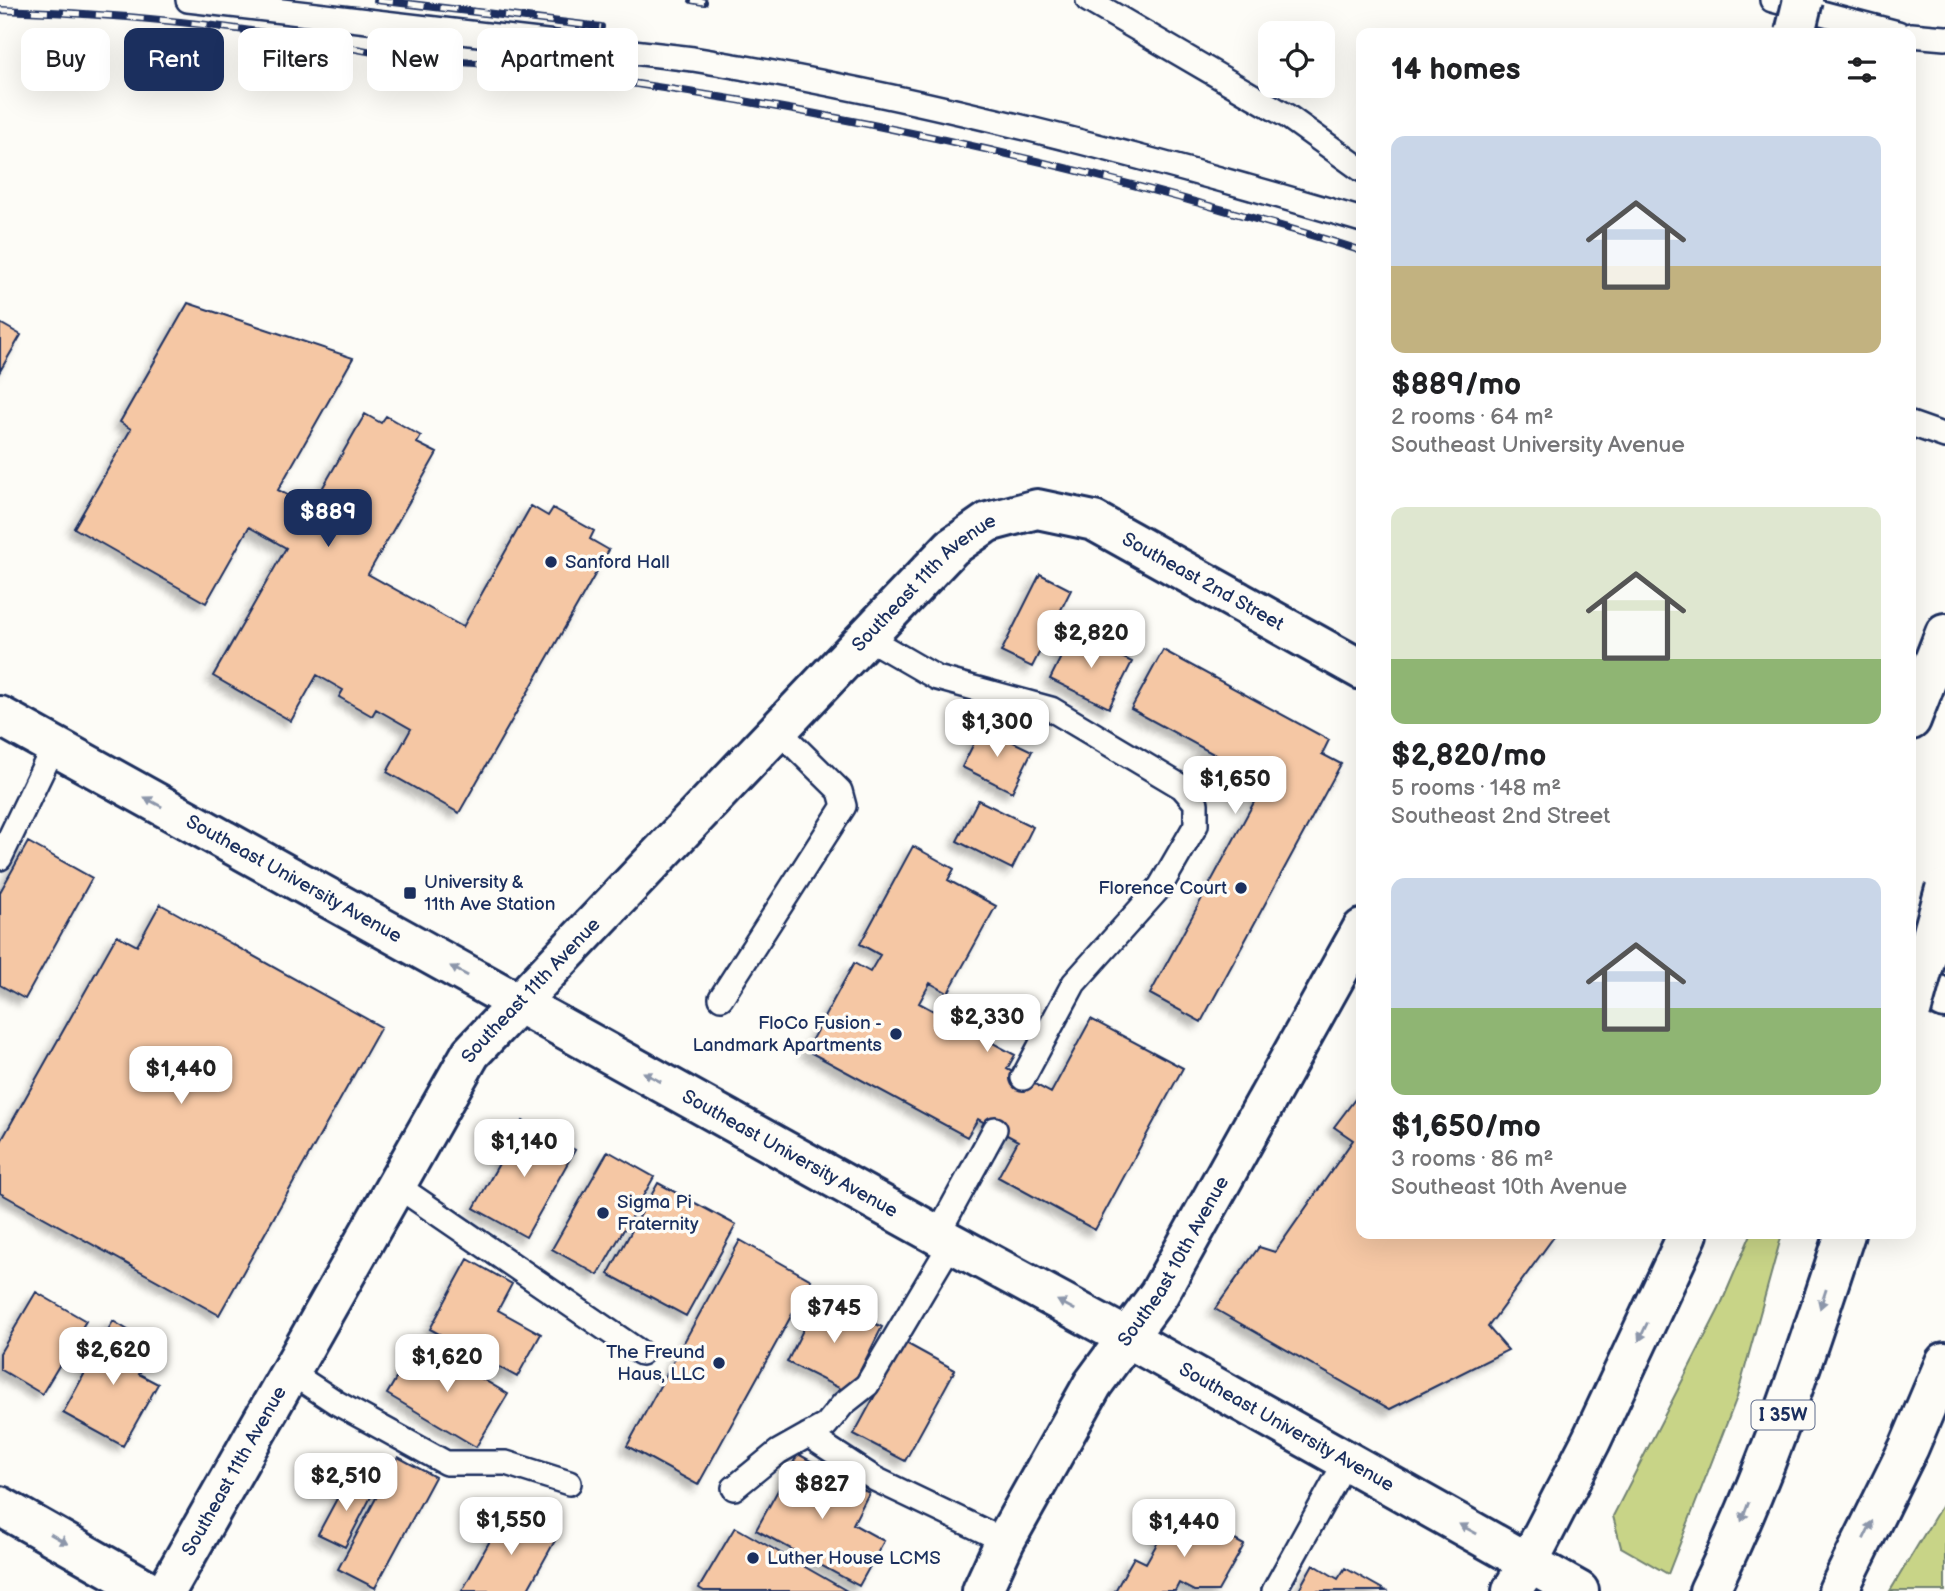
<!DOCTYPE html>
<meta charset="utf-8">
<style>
:root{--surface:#fff;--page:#f2f2f2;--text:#202124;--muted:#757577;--accent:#1b2f5e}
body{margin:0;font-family:"Balsamiq Sans",sans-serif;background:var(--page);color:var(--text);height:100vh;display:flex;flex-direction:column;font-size:26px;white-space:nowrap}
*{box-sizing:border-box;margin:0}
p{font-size:23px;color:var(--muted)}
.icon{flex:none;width:38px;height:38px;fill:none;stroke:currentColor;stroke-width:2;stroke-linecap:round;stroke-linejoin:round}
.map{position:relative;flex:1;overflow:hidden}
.sheet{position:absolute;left:1356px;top:28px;width:560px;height:1211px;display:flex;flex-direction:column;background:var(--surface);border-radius:14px;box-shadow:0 7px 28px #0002}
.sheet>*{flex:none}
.banner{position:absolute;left:21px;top:28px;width:665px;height:63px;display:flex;gap:14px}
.controls{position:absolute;left:1258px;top:21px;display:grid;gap:14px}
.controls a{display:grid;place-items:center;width:77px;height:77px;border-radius:14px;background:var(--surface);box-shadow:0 7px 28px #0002;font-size:35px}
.price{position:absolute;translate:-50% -60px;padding:0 16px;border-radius:14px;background:#fff;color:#222;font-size:23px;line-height:46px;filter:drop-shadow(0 2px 4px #0008)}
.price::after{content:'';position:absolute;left:50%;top:42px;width:21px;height:16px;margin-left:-10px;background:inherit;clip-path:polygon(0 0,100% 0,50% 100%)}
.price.current{background:var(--accent);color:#fff}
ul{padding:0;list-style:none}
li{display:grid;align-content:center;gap:14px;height:371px;padding:0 35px}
li span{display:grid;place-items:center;height:217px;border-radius:14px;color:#555}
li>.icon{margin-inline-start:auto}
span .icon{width:126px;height:126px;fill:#fffc;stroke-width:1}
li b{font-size:30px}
h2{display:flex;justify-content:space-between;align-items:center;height:84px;padding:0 35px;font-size:30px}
.chip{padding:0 24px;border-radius:14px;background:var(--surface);box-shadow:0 7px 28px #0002;font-size:24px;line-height:63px}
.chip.current{background:var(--accent);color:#fff}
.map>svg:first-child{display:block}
</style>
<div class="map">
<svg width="1945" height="1591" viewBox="0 0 1945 1591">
<defs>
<filter id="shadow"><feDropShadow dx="-6" dy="6" stdDeviation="3.5" flood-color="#0004"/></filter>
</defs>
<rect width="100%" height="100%" fill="#fdfcf7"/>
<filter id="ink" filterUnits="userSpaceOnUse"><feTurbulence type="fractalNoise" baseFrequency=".0143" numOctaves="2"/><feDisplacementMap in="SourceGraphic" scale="14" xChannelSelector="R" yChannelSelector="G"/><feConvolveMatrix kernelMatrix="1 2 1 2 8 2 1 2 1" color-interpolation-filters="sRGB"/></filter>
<g filter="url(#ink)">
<path fill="#c8d487" stroke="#728272" stroke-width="2" d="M1751,1234H1782L1737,1397L1668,1574L1621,1547L1613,1516L1719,1309Z
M1945,1500V1591H1890Z"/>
<path fill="#f5c7a4" stroke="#1b2f5e" stroke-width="2" filter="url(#shadow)" d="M188,303L353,358L278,490L311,508L365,414L381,423L386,416L421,436L417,443L437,453L368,574L463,627L531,506L548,516L553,508L594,531L590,539L609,550L459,813L387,772L411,729L376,709L372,716L339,697L343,690L317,675L291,721L213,676L286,548L249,527L206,603L74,528L131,429L120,422Z
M0,323L21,335L0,371Z
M1040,574L1071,590L1032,667L1001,652Z
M1073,633L1132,662L1109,708L1050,679Z
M1163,650L1329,740L1322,754L1341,764L1201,1022L1150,994L1265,782L1131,709Z
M982,727L1032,751L1012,792L962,767Z
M978,800L1033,827L1012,869L957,841Z
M28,842L92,878L25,999L0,985V892Z
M913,846L954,869L948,880L996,906L948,993L930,983L919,1003L1015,1055L1007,1069L1051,1093L1091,1019L1183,1068L1095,1230L998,1177L1018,1141L978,1119L967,1137L806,1050L854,963L870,972L880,955L860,944Z
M160,904L381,1027L219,1315L0,1193V1143L117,935L137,946Z
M1362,1090V1234H1556L1488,1327L1508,1350L1390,1409L1215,1309L1259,1247L1275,1252L1353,1140L1334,1127Z
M523,1121L575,1150L526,1237L474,1208Z
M608,1151L654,1177L598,1275L552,1249Z
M658,1183L736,1225L686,1316L608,1274Z
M740,1240L811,1280L698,1485L627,1446Z
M468,1259L512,1284L498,1310L541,1334L517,1377L430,1329Z
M36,1292L86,1321L42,1394L0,1369V1353Z
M820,1296L882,1327L849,1393L787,1362Z
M113,1321L133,1333L129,1340L151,1353L139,1374L158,1384L123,1446L63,1413Z
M418,1341L508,1394L476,1447L387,1394Z
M904,1342L955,1370L905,1461L854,1434Z
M798,1454L869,1493L853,1524L884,1541L859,1586L756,1530Z
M398,1457L435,1477L375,1588L338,1569Z
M348,1478L374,1491L345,1547L318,1534Z
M1177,1508L1244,1545L1218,1591H1194L1179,1583L1175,1591H1115L1134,1557L1146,1563Z
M507,1510L557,1537L527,1591H462Z
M735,1527L847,1591H704L699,1588Z
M1313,1564L1338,1579L1345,1568L1386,1591H1298Z"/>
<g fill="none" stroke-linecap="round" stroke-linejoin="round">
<g stroke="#1b2f5e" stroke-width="28">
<path id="service" d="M188,0L693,59C919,96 1142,155 1362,220
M1088,0L1287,116L1362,170
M1772,0L1898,33
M1911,35L1945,38
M1911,424L1945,436
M866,637L937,678L1051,709L1182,787L1196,803V825L1160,887L1074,983L1023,1078
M0,858L54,746
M721,998L844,806L840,791L778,730
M396,1185L641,1353
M937,1235L995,1129
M290,1372L337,1403L446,1463H506L569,1483
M808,1435L875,1479L1005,1541
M734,1488L778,1452L826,1425L843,1404L867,1385L952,1242
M1274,1591L1346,1461"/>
</g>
<g stroke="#1b2f5e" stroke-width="44">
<g id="minor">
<path d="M1911,980L1945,999"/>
<path id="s1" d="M166,1591L471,1053L952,547L988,522L1037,509L1094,521L1362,670"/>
</g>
</g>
<g stroke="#1b2f5e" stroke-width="44">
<g id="tertiary">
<path id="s2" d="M982,1591L1005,1541L1093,1384L1159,1294L1362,929"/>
</g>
</g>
<g stroke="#1b2f5e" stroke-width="44">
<g id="secondary">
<path id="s3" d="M0,716L937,1235L1126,1337L1579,1591"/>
<path d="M0,1506L150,1591"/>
<path d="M1512,1591L1528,1563"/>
</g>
</g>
<g stroke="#1b2f5e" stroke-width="44">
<path id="motorway" d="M1911,720L1945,633
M1528,1563L1591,1441L1688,1234
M1709,1591C1766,1477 1805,1355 1845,1234
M1838,1591L1909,1447L1945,1362"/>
</g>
<use href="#service" stroke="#fdfcf7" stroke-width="23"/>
<use href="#minor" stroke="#fdfcf7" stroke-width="38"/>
<use href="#tertiary" stroke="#fdfcf7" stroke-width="38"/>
<use href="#secondary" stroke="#fdfcf7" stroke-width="38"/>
<use href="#motorway" stroke="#fdfcf7" stroke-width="38"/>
<g stroke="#1b2f5e" stroke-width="8">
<path id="rail" d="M377,0L601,27
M692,0L704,2
M0,10C97,13 195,21 291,37C332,43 373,54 415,58C445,62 475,62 505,66C733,94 959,137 1181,198C1241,215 1302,231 1362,251"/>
</g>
<use href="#rail" stroke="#fdfcf7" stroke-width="5" stroke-dasharray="16" stroke-linecap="butt"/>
<g stroke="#1b2f5e" stroke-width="44" stroke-linecap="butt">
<path id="tertiary-bridge" d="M1795,33L1803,0"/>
</g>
<g stroke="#1b2f5e" stroke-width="44" stroke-linecap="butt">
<path id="motorway-bridge" d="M1911,1012L1945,889"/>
</g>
<use href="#tertiary-bridge" stroke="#fdfcf7" stroke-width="38"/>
<use href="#motorway-bridge" stroke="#fdfcf7" stroke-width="38"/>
</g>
<defs><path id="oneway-solid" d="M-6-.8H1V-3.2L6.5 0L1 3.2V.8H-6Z" transform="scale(1.75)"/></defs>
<g fill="#8c96aa">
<use href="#oneway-solid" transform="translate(153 802) rotate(-151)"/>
<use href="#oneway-solid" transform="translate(459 971) rotate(-151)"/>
<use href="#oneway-solid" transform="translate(652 1077) rotate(-151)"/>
<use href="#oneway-solid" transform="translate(1823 1299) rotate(108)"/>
<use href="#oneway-solid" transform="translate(1066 1305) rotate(-152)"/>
<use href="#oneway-solid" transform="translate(1643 1332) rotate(115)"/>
<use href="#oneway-solid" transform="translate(1745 1512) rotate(111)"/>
<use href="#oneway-solid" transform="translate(1468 1529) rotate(-151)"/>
<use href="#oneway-solid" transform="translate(1868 1530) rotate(-64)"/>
<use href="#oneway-solid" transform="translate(59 1539) rotate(30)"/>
</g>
</g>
<g fill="#1b2f5e" stroke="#fdfcf7" stroke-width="2.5">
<circle cx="551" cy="562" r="7"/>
<circle cx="1241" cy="888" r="7"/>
<rect x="403" y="886" width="14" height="14" rx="3.5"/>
<circle cx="896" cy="1034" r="7"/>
<circle cx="603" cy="1213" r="7"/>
<circle cx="719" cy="1363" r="7"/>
<circle cx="753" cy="1558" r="7"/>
</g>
<g text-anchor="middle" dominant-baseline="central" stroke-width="7" stroke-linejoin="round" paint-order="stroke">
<rect fill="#fdfcf7" stroke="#5f6c8c" stroke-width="2" x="1751.5" y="1400.5" width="63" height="29" rx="5"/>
<g font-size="18" font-weight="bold" fill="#1b2f5e">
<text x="1783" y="1415">I 35W</text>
</g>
<g font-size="19" fill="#1b2f5e" stroke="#fdfcf7" text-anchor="start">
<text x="565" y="562">Sanford Hall</text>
<text x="424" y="882">University &amp;<tspan x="424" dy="22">11th Ave Station</tspan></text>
<text x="1227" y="888" text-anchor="end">Florence Court</text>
<text x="882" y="1023" text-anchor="end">FloCo Fusion -<tspan x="882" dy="22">Landmark Apartments</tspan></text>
<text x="617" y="1202">Sigma Pi<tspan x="617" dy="22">Fraternity</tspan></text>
<text x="705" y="1352" text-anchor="end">The Freund<tspan x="705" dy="22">Haus, LLC</tspan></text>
<text x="767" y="1558">Luther House LCMS</text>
</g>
<g font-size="19" fill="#1b2f5e" stroke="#fdfcf7">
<text stroke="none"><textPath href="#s1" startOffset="1594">Southeast 2nd Street</textPath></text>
<text stroke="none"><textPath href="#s1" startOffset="1272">Southeast 11th Avenue</textPath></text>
<text stroke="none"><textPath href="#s3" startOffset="336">Southeast University Avenue</textPath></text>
<text stroke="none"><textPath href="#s1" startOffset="705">Southeast 11th Avenue</textPath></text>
<text stroke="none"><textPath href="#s3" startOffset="903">Southeast University Avenue</textPath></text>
<text stroke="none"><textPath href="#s2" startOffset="382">Southeast 10th Avenue</textPath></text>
<text stroke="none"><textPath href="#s3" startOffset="1470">Southeast University Avenue</textPath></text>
<text stroke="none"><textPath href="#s1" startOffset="138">Southeast 11th Avenue</textPath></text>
</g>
</g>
</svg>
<div class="controls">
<a><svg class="icon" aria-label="locate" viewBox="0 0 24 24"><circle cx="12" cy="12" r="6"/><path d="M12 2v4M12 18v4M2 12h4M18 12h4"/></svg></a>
</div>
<b class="price current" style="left:328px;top:549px">$889</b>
<b class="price" style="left:1091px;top:670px">$2,820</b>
<b class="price" style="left:997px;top:759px">$1,300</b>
<b class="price" style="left:1235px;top:816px">$1,650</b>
<b class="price" style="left:987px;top:1054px">$2,330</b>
<b class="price" style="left:181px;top:1106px">$1,440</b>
<b class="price" style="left:524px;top:1179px">$1,140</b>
<b class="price" style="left:834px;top:1345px">$745</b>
<b class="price" style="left:113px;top:1387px">$2,620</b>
<b class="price" style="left:447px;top:1394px">$1,620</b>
<b class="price" style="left:346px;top:1513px">$2,510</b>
<b class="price" style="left:822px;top:1521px">$827</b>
<b class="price" style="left:511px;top:1557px">$1,550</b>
<b class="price" style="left:1184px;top:1559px">$1,440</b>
<div class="banner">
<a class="chip">Buy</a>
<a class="chip current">Rent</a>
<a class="chip">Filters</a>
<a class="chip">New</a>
<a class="chip">Apartment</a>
</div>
<section class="sheet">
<h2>14 homes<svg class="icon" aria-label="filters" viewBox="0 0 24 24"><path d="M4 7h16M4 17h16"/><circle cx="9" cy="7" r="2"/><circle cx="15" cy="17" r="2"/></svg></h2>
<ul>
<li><span style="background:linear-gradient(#c9d6e8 60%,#c2b280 0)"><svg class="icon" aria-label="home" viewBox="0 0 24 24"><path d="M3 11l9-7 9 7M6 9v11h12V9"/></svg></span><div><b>$889/mo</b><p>2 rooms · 64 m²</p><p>Southeast University Avenue</p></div></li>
<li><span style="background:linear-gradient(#dfe7d0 70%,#8fb573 0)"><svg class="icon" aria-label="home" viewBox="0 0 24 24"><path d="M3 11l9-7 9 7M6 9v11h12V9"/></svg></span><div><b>$2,820/mo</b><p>5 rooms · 148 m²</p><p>Southeast 2nd Street</p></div></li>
<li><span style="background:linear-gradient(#c9d6e8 60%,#8fb573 0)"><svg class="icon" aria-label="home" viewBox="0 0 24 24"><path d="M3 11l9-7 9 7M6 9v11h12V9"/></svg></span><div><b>$1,650/mo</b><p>3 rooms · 86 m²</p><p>Southeast 10th Avenue</p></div></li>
</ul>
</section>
</div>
